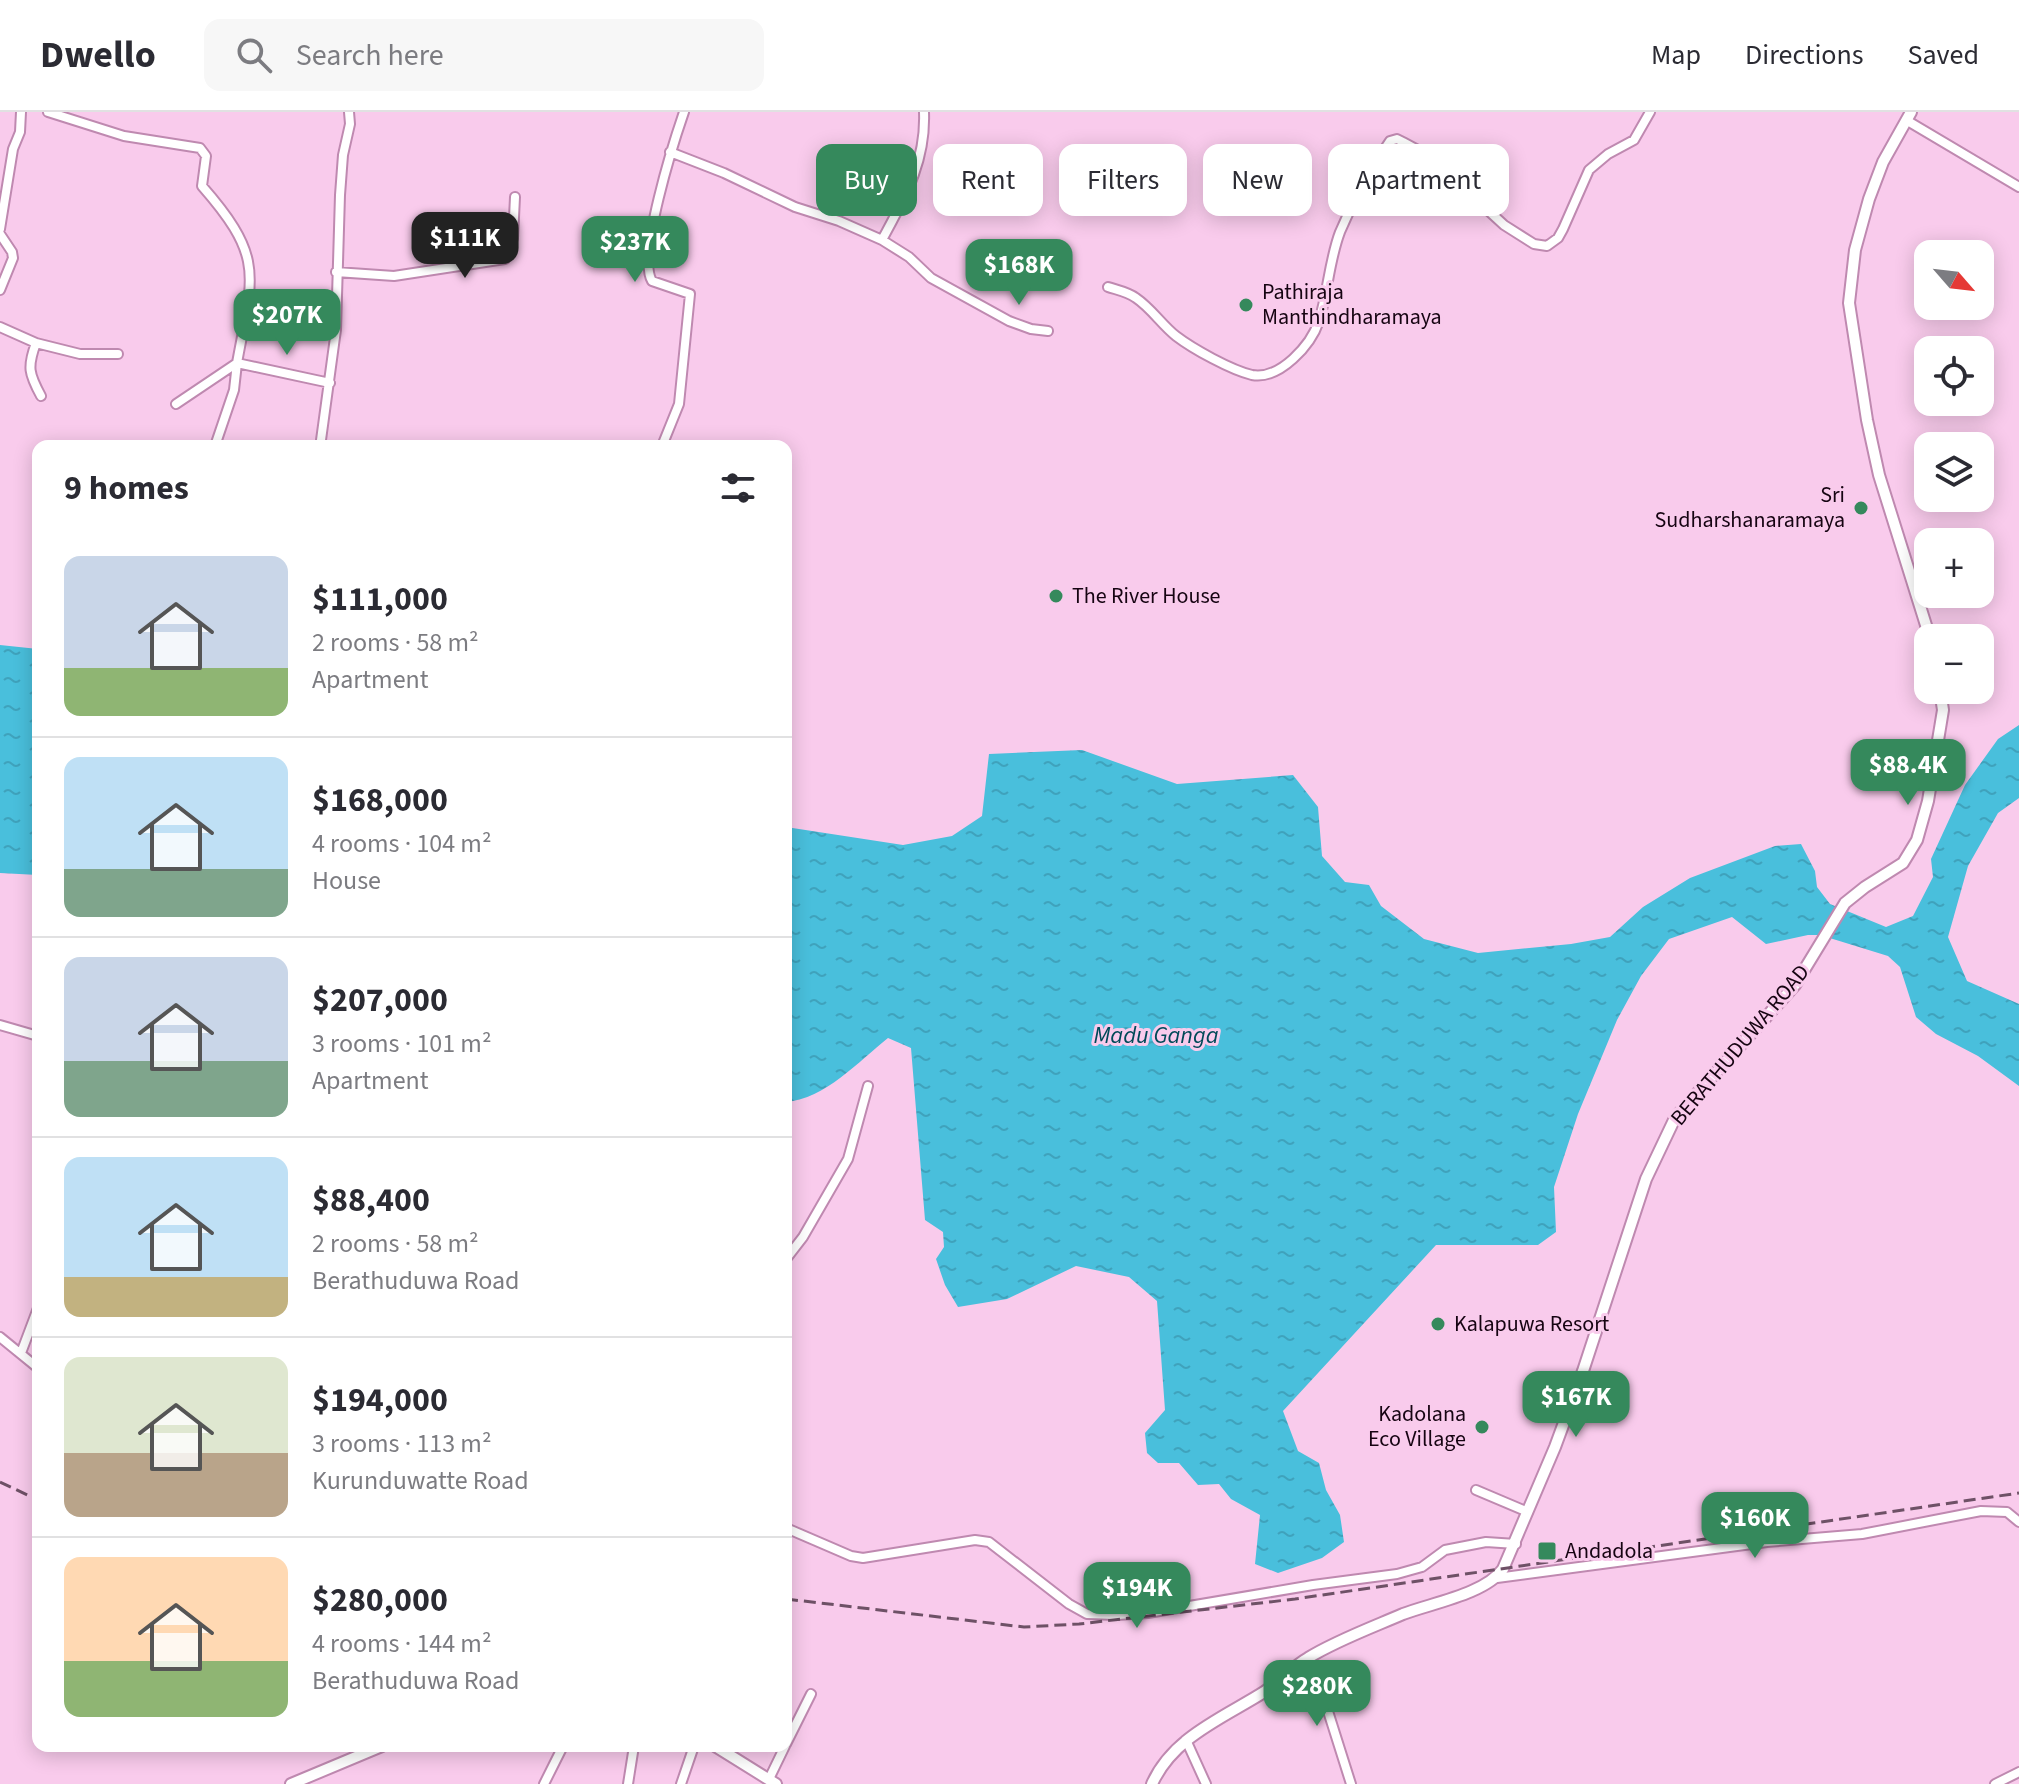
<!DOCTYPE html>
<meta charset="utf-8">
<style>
:root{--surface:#fff;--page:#f7f7f7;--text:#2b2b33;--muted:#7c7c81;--line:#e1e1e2;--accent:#35895c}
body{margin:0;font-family:"Source Sans 3",sans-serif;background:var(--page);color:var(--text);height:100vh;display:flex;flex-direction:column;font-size:30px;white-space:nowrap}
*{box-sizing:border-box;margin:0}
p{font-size:26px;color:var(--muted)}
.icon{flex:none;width:44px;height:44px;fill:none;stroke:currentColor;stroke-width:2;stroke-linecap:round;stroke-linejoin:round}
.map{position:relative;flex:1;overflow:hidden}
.details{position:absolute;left:32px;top:328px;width:760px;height:1312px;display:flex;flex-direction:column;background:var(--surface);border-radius:16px;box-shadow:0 4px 20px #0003}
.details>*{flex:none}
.top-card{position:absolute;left:816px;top:32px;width:760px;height:72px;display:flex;gap:16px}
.needle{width:52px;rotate:118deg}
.tools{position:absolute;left:1914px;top:128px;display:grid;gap:16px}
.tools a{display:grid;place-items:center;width:80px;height:80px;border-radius:16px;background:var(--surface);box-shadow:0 4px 20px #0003;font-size:40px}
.price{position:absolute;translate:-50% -68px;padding:0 18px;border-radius:16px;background:var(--accent);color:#fff;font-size:26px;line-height:52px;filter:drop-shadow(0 2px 4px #0008)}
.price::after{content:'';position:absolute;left:50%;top:48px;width:24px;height:18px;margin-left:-12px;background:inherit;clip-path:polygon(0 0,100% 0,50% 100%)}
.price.selected{background:#222;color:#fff}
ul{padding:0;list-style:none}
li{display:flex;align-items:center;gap:24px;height:200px;padding:0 32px}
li+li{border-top:2px solid var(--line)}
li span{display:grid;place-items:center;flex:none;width:224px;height:160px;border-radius:16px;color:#555}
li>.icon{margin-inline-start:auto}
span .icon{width:96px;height:96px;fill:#fffc;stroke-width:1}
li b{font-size:34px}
h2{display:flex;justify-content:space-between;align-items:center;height:96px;padding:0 32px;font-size:34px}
.chip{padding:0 28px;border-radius:16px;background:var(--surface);box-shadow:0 4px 20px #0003;font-size:28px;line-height:72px}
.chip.selected{background:var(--accent);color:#fff}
header{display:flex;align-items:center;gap:48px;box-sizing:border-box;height:112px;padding:0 40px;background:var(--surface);border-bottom:2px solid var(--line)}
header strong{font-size:38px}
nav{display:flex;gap:44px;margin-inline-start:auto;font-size:28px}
.search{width:560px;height:72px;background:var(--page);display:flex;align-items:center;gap:20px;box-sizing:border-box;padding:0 28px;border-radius:16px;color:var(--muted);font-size:30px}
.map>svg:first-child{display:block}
</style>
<header>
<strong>Dwello</strong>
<div class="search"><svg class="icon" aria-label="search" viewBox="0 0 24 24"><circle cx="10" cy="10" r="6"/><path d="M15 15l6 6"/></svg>Search here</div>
<nav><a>Map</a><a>Directions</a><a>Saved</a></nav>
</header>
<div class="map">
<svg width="2019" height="1672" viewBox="0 0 2019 1672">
<defs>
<pattern id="water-ripples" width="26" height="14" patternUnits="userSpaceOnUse" patternTransform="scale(2)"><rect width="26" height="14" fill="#49bfdc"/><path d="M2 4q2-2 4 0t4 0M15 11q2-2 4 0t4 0" fill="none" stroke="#3fa2bc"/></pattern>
</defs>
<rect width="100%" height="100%" fill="#f9cbec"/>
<path fill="url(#water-ripples)" d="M0,533L38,537V763L0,761Z
M2019,613V686L1998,701L1968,754L1948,825L1967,869L2019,892V974L1978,944L1936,922L1916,905L1900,855L1888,844L1820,823H1808L1766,832L1732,805L1669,827L1641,864L1617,908L1578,1002L1554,1075L1556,1120L1538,1133H1436L1283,1299L1298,1339L1319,1351L1326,1378L1340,1403L1344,1430L1322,1446L1278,1461L1255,1452L1260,1403L1231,1387L1219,1372L1198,1373L1179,1351H1158L1147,1341L1145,1321L1165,1298L1157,1189L1129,1165L1076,1154L1007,1187L958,1195L945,1173L936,1147L944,1135L943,1120L925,1108L911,936L888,926C859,949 825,987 786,990V715L903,733L952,724L982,704L989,642L1082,638L1177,672L1293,663L1318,695L1322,744L1345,770L1369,773L1381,794L1424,827L1478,841L1571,832L1610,825L1643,795L1690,766L1775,734L1801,732L1815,759L1817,775L1830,792L1886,815L1913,804L1933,765L1931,747L1965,673L1998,627Z"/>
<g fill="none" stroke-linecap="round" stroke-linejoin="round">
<g stroke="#bf89b0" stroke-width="12">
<path id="minor" d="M48,0L124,24L200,36L206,44L202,74C265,146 253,163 237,251L176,292
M1906,8L2019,75
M670,40L724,61L795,95L839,109L882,128L909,145L931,166L1009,209L1031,217L1048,219
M0,117L13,37L20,20L21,0
M0,122L12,140L13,146L0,178
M882,128C905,85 926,50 924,0
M336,160L394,164L505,147L513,126L515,85
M1108,175C1117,178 1128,180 1136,186C1151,196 1162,213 1176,224C1193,237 1231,258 1252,263C1280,268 1311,233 1319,209C1328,180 1329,149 1340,120C1353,89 1370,57 1390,29L1397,27L1403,30L1455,58L1479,90L1504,113L1534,132L1547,134L1558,126L1563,117L1589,58L1608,42L1634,28L1650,0
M0,215L36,231C27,255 29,262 41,284
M36,231L80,242H118
M321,328L336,218L340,83L343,43L350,12L349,0
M215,334L234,278L237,251L330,271
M662,334L679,292L690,182L652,169C637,145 674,29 684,0
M0,913L38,924
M786,1147L803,1125L848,1047L868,974
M0,1225L38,1256
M21,1241L38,1196
M1476,1378L1528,1400
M786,1416L851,1444L863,1446L975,1428L989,1430L1069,1492L1087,1502L1117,1503L1148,1501L1313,1473L1397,1462L1422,1455L1445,1438L1486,1430L1516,1432
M1497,1466L1767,1430L1862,1422L1981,1399L2007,1400L2019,1410
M1306,1547L1321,1577L1351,1672
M1186,1628L1206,1672
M786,1632L811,1582
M769,1667L785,1634
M544,1672L563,1634
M628,1672L634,1634
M681,1672L694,1634
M1995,1672L2019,1660"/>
</g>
<g stroke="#bf89b0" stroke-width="14">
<path id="tertiary" d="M1911,0L1883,50L1869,87L1855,138L1849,191L1867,308L1879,363L1930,526
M715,1634L776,1672
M291,1672L382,1634
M1152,1672C1173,1625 1223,1606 1264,1580C1280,1570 1292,1555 1308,1546C1335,1529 1373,1515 1403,1502C1432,1491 1485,1482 1503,1457L1555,1335L1583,1259L1646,1067L1675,1006L1795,873L1845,791L1865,775L1903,751L1917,728L1928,689L1943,598L1940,578"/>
</g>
<use href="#minor" stroke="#fff" stroke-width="8"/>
<use href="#tertiary" stroke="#fff" stroke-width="10"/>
<path stroke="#6e5166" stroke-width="3" stroke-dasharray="12 6" stroke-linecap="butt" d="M0,1370L38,1388
M786,1487L1024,1515L1079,1512L1295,1487L2019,1381"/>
</g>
<g fill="#35895c" stroke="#f9cbec" stroke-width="3">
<circle cx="1246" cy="193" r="8"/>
<circle cx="1861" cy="396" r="8"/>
<circle cx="1056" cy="484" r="8"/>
<circle cx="1438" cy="1212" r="8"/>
<circle cx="1482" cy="1315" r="8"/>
<rect x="1537" y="1429" width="20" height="20" rx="4"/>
</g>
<g text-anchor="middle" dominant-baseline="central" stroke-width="6" stroke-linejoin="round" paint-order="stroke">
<g font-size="22" fill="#160412" stroke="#f9cbec" text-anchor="start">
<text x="1262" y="180">Pathiraja<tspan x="1262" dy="25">Manthindharamaya</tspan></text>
<text x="1845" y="383" text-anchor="end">Sri<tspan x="1845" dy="25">Sudharshanaramaya</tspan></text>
<text x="1072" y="484">The River House</text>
<text x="1454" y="1212">Kalapuwa Resort</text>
<text x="1466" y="1302" text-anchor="end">Kadolana<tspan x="1466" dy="25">Eco Village</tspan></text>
<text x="1565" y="1439">Andadola</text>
</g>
<g font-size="22" fill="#160412" stroke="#f9cbec">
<text transform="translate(1740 933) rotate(-50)">BERATHUDUWA ROAD</text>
</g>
<g font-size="24" font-style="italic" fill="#004958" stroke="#f9cbec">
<text x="1156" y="923">Madu Ganga</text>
</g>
</g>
</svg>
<div class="tools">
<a><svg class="needle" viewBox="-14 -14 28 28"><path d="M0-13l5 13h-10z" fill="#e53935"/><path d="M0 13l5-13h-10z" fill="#7c7c81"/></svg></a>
<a><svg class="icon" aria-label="locate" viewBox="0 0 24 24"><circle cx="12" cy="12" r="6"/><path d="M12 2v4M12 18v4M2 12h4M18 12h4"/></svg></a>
<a><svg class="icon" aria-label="layers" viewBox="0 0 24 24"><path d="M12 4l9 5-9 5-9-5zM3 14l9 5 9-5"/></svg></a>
<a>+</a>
<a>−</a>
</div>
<b class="price selected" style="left:465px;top:168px">$111K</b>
<b class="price" style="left:635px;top:172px">$237K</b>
<b class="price" style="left:1019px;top:195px">$168K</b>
<b class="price" style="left:287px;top:245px">$207K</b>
<b class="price" style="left:1908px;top:695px">$88.4K</b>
<b class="price" style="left:1576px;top:1327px">$167K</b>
<b class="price" style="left:1755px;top:1448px">$160K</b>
<b class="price" style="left:1137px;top:1518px">$194K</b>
<b class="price" style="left:1317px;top:1616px">$280K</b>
<div class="top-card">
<a class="chip selected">Buy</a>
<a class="chip">Rent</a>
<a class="chip">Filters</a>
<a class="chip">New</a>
<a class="chip">Apartment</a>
</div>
<section class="details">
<h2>9 homes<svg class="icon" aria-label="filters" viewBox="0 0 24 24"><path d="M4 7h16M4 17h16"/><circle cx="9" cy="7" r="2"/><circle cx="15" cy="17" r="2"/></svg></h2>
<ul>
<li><span style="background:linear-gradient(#c9d6e8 70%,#8fb573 0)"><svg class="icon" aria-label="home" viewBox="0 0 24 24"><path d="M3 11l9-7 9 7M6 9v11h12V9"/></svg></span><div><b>$111,000</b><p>2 rooms · 58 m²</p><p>Apartment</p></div></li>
<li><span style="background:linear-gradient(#bfe0f5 70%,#7fa58c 0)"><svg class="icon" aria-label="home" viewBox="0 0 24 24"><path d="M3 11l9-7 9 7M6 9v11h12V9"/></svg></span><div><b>$168,000</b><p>4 rooms · 104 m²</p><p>House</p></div></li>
<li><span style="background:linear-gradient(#c9d6e8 65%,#7fa58c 0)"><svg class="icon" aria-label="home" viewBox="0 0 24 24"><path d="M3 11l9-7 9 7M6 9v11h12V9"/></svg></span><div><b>$207,000</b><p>3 rooms · 101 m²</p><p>Apartment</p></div></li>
<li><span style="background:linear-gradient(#bfe0f5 75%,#c2b280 0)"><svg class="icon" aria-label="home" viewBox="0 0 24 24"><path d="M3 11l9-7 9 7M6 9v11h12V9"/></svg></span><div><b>$88,400</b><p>2 rooms · 58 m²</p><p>Berathuduwa Road</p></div></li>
<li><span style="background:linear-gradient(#dfe7d0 60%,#b9a48a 0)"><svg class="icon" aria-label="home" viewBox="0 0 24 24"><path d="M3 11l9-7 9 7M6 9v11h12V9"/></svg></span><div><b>$194,000</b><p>3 rooms · 113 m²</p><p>Kurunduwatte Road</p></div></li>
<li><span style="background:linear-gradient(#ffd9b3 65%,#8fb573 0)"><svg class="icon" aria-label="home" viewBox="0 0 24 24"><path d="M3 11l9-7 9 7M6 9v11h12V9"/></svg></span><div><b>$280,000</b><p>4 rooms · 144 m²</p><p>Berathuduwa Road</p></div></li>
</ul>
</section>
</div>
